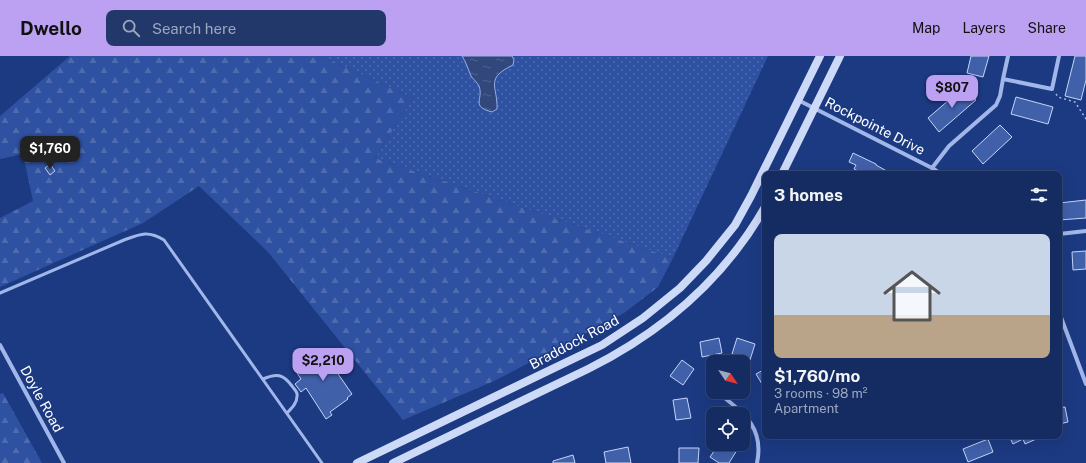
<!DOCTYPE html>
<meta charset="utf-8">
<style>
:root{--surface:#152c62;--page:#22386b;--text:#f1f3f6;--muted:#9da7be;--line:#344877;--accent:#bca0f2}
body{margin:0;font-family:"Public Sans",sans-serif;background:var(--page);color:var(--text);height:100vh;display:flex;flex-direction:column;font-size:15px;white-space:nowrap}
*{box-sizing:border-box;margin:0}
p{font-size:13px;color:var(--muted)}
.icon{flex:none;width:22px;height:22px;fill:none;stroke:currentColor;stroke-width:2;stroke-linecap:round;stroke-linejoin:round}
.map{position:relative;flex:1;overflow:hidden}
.sheet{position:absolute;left:762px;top:115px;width:300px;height:268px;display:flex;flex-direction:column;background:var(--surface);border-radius:8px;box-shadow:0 4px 16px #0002,0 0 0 1px var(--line)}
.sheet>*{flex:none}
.needle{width:26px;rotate:125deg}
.tools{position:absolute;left:706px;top:299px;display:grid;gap:8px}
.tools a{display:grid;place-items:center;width:44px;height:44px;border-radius:8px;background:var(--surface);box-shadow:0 4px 16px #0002,0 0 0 1px var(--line);font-size:20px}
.price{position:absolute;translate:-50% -34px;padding:0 9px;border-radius:8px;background:var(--accent);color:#111;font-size:13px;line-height:26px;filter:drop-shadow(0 1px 2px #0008)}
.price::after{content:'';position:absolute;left:50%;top:24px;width:12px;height:9px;margin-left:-6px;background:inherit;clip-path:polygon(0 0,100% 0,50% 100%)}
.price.current{background:#222;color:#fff}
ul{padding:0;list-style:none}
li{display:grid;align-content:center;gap:8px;height:212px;padding:0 12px}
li+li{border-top:1px solid var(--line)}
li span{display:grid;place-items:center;height:124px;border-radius:8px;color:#555}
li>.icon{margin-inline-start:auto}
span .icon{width:72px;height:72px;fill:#fffc;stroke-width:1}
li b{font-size:17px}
h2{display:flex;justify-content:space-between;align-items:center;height:48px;padding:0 12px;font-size:17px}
header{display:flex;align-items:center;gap:24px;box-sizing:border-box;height:56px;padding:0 20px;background:var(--accent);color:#111}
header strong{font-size:19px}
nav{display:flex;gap:22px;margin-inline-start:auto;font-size:14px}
.search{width:280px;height:36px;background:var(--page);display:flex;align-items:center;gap:10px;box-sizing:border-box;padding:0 14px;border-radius:8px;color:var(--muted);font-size:15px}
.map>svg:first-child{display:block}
</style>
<header>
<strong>Dwello</strong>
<div class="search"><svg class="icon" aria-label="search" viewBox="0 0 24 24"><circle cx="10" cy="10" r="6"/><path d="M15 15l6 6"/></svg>Search here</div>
<nav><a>Map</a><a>Layers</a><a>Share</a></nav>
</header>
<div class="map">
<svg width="1086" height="407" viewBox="0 0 1086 407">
<defs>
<pattern id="grass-dots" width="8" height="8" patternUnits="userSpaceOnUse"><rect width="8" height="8" fill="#2f51a1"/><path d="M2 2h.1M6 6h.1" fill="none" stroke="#4e6baf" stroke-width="1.8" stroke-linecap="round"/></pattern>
<pattern id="forest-firs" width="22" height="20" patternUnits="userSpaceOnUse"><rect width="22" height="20" fill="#2f51a1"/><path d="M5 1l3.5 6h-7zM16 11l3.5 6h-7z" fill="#4e6baf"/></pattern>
<pattern id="water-ripples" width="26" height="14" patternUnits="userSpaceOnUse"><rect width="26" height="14" fill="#32487d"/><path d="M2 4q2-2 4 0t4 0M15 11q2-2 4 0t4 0" fill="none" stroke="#516390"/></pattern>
</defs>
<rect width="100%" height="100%" fill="#1c3a82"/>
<path fill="url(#grass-dots)" d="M321,0H768L673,202L375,102L413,42Z"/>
<path fill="url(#forest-firs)" d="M70,0H321L413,42L375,102L673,202L658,231L624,257L494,325L403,364L268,196L199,130L143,167L0,231V162L33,145L23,98L0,103V60Z
M3,337L42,407H0V338Z"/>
<path fill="url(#water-ripples)" stroke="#94b0ec" d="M462,0H512L514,4L513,9C484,23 498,30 497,53L492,56C470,50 484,44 479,30C477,26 473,23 471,20C468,13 466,6 462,0Z"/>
<path fill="#4060aa" stroke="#c5d5f7" d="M971,0H989L983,21L967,17Z
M1075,0H1086V24L1081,44L1065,40Z
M964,31L976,44L939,76L928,62Z
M1016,41L1053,51L1048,68L1011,58Z
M1000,69L1012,81L983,108L972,95Z
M853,97L876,108V109L892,118H864L854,113L856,109L849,106Z
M50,108L55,115L50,119L45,112Z
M1086,144V162L1059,164V147Z
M1086,195V213L1073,214L1072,196Z
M719,282L722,297L702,301L700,286Z
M737,282L755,288L750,304L732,298Z
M331,294L343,310L336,315L352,338L347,342L348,343L330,356L332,359L326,363L306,332L301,336L295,328L301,323L293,311L312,297L317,304Z
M682,304L694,313L683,329L670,320Z
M765,313V333L756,318Z
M687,342L691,362L676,364L673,344Z
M1065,351L1068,366L1059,368V352Z
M1009,380H1043L1025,388L1023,383L1013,388Z
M988,383L993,396L968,406L963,393Z
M719,388H728L737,394L729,407H719L710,401Z
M628,391L631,407H606L604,396Z
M679,392H699L698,407H679Z
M573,399L575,407H553V405Z"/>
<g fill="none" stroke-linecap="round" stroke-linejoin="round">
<path stroke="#a1b7ea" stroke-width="1.5" stroke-dasharray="2 3" stroke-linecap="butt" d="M1056,38L1058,41L1075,46L1086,63"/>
<path stroke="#a1b7ea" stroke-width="3" d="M0,237L124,184C140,178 148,174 164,184L322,407
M263,323C277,317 283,318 292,330C294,333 297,335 297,338C298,346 292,352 287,357"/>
<path stroke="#a1b7ea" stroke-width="4" d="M1008,0L1003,23L1052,33L1059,0
M798,44L932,112L941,118
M932,112L949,90L996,49L1000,40L1003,23
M1059,178L1086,175
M1059,256L1086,328
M0,289L64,407
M722,340C746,358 764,374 757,407"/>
<path stroke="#ccd9f7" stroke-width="8" d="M782,118L840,0
M357,407L602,289L643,262L680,232L706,205L735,169L751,140L820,0
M393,407L588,313C662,276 724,223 765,151"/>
</g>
<g text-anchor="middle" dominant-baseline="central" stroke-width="3" stroke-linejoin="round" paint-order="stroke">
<g font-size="14" fill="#fff" stroke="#1c3a82">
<text transform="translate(875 70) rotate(27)">Rockpointe Drive</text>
<text transform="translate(574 286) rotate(-28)">Braddock Road</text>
<text transform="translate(42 343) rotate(61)">Doyle Road</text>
</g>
</g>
</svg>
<div class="tools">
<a><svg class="needle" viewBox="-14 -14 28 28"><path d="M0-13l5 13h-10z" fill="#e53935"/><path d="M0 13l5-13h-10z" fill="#9da7be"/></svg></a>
<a><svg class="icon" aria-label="locate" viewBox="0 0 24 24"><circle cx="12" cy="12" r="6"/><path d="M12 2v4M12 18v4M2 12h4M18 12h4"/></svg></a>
</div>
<b class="price" style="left:952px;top:53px">$807</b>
<b class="price current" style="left:50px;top:114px">$1,760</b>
<b class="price" style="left:323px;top:326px">$2,210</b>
<section class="sheet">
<h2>3 homes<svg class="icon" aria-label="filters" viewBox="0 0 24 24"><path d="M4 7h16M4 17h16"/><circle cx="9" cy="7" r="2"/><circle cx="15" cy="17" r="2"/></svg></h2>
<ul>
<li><span style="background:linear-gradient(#c9d6e8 65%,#b9a48a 0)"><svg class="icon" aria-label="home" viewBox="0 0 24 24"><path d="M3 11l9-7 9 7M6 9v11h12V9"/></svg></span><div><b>$1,760/mo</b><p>3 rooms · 98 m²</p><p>Apartment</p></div></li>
</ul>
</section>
</div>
